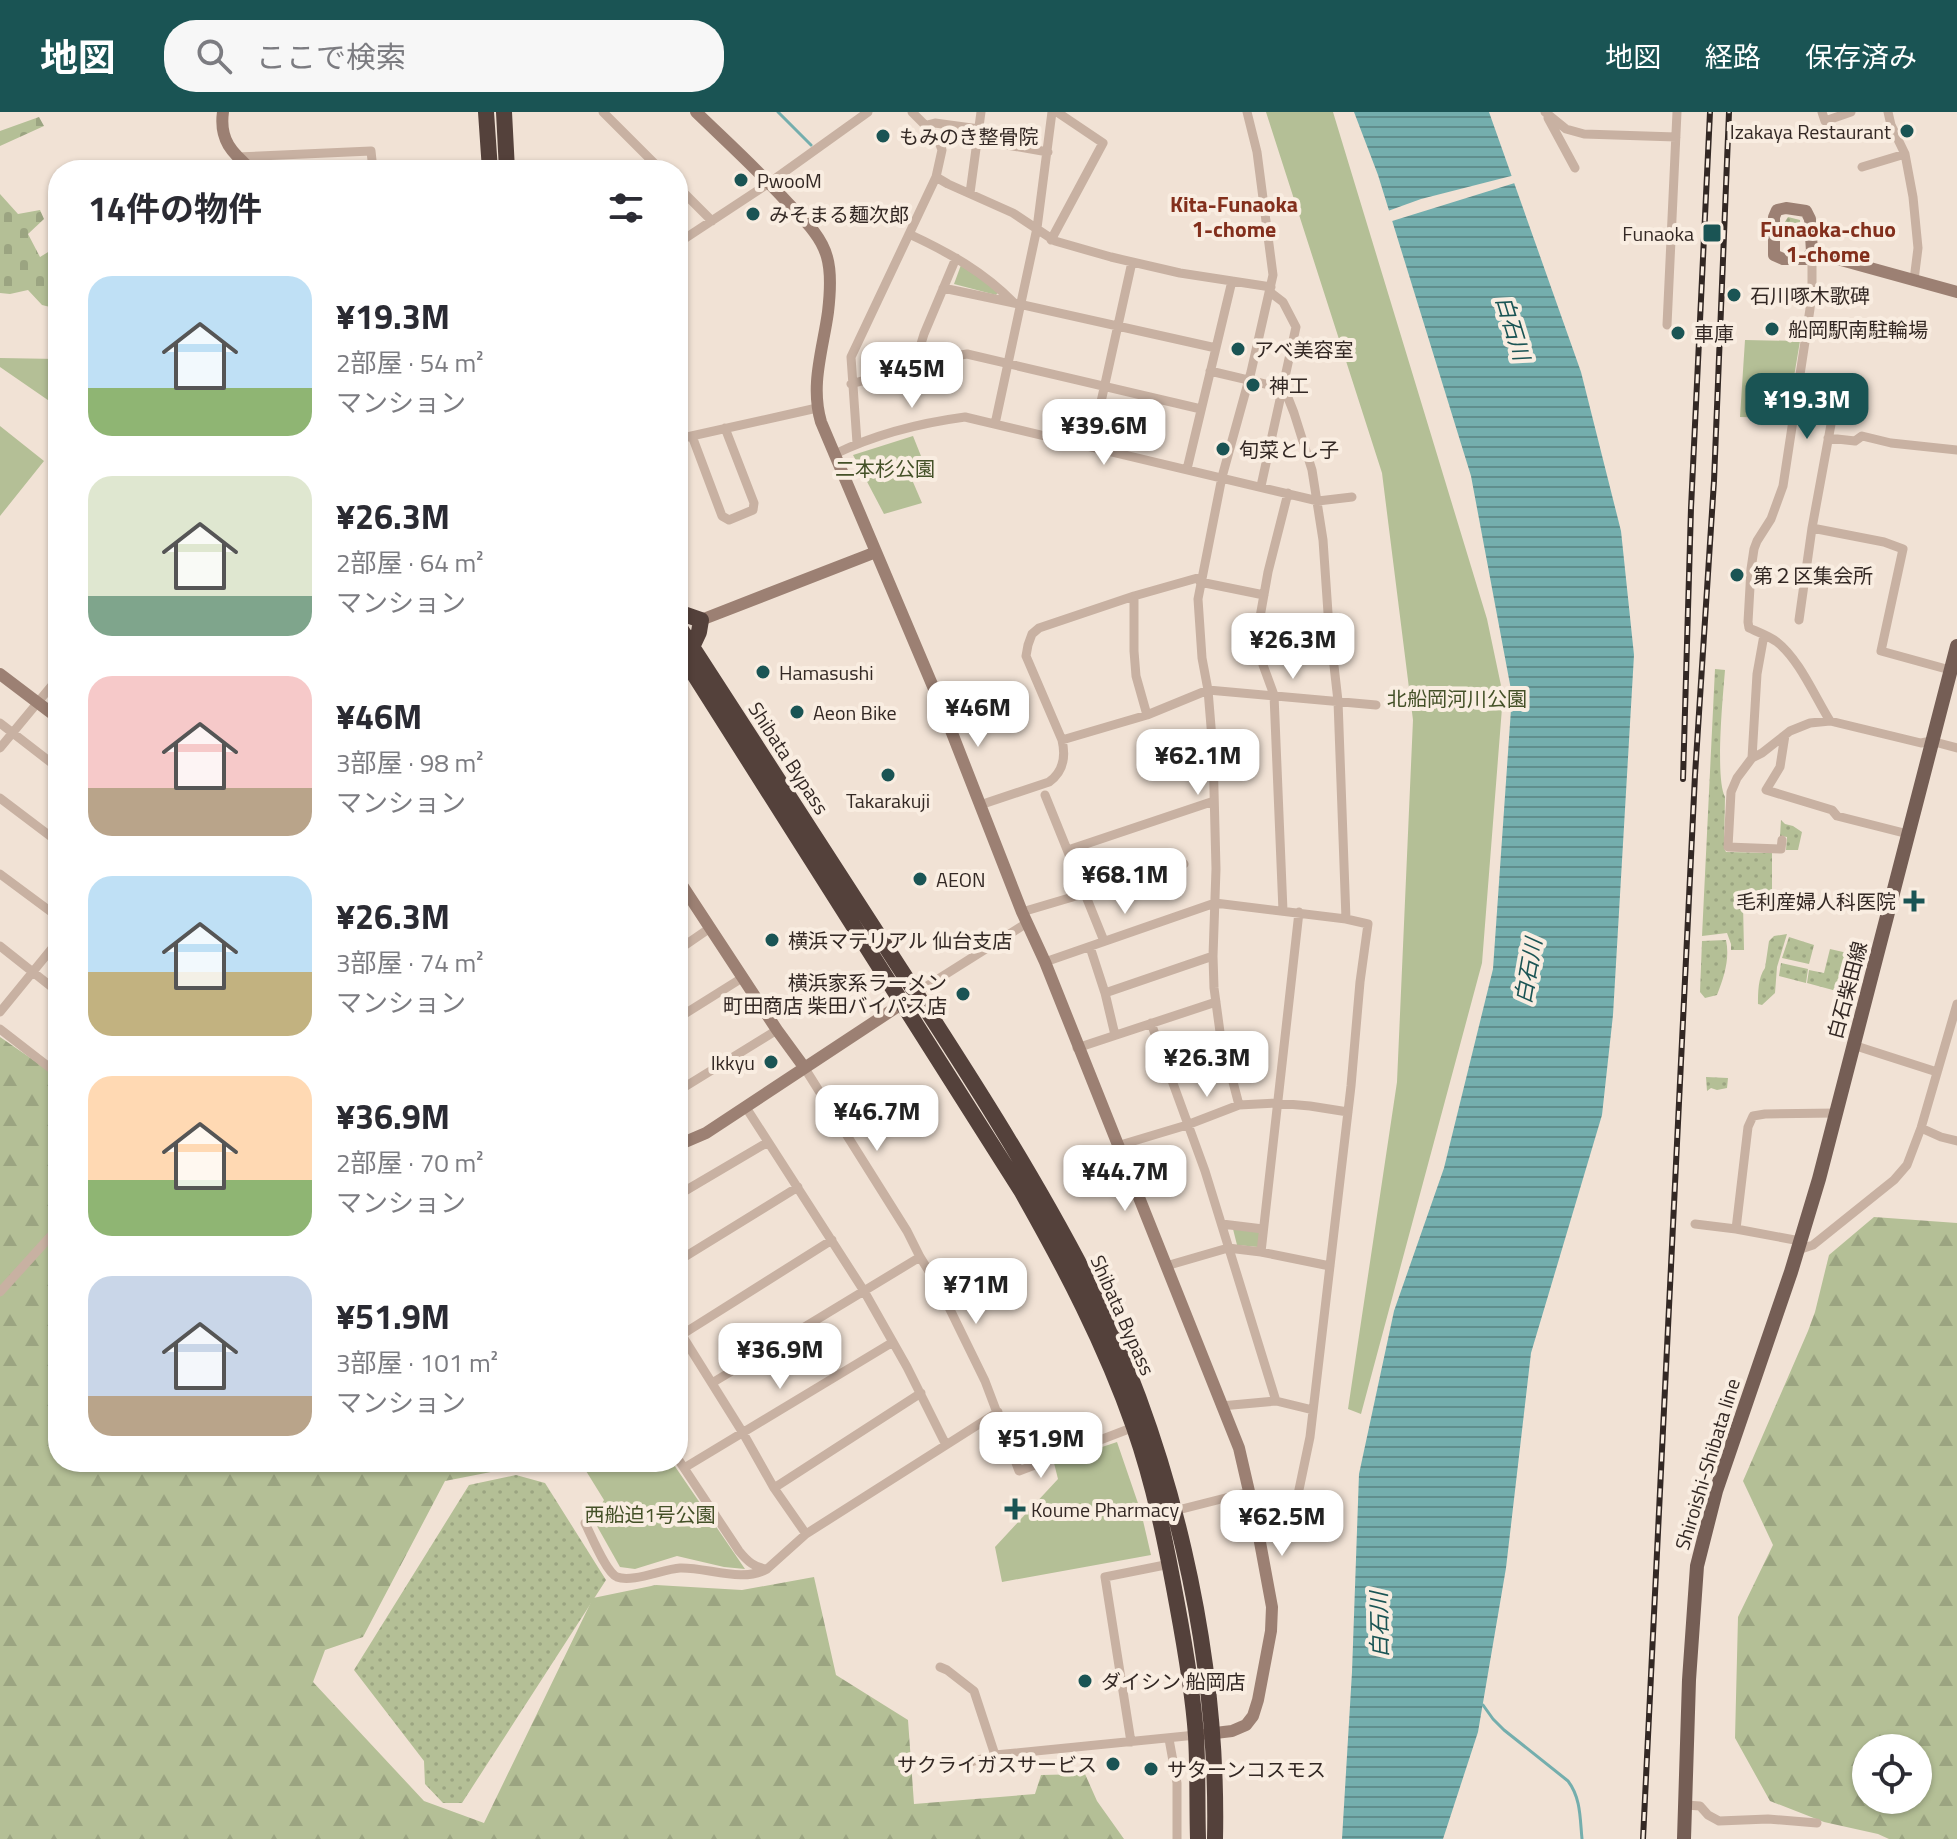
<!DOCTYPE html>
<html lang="ja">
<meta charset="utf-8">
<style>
:root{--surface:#fff;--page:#f7f7f7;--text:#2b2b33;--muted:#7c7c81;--accent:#1a5454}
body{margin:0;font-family:"Titillium Web","Noto Sans JP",sans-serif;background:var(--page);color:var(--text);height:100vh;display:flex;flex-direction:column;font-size:30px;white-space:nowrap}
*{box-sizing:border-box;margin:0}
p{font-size:26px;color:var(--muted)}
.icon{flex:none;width:44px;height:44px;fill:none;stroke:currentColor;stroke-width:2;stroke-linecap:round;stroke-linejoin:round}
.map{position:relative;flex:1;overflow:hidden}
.drawer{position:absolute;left:48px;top:48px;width:640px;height:1312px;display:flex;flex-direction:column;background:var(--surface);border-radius:32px;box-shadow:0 2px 6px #0004}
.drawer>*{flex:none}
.tools{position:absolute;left:1852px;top:1622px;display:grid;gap:16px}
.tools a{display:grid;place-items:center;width:80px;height:80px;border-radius:50%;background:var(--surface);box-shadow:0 2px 6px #0004;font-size:40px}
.price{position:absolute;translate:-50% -68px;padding:0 18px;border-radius:16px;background:#fff;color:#222;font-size:26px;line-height:52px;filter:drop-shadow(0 2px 4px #0008)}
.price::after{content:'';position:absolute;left:50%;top:48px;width:24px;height:18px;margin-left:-12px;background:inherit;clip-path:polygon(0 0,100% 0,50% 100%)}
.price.on{background:var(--accent);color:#fff}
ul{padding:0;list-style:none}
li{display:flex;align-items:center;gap:24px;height:200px;padding:0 40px}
li span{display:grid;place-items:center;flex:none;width:224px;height:160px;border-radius:24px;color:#555}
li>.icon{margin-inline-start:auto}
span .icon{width:96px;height:96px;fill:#fffc;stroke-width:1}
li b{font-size:34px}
h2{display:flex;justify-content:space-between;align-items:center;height:96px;padding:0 40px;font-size:34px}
header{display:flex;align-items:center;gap:48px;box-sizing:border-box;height:112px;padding:0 40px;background:var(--accent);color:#fff}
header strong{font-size:38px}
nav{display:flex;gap:44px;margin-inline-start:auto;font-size:28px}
.search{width:560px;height:72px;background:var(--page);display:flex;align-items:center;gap:20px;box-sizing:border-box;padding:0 28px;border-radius:32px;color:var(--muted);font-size:30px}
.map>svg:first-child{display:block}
</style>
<header>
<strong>地図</strong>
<div class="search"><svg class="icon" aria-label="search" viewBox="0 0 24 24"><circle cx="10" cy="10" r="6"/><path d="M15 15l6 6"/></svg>ここで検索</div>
<nav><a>地図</a><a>経路</a><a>保存済み</a></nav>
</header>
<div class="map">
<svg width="1957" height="1727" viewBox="0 0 1957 1727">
<defs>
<pattern id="grass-dots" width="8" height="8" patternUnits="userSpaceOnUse" patternTransform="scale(2)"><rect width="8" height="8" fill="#b4bf96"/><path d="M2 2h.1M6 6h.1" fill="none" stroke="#9ba481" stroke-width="1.8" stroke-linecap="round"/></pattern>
<pattern id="forest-firs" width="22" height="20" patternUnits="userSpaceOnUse" patternTransform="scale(2)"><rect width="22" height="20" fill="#b4bf96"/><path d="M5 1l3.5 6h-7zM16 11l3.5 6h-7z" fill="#9ba481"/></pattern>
<pattern id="cemetery-stones" width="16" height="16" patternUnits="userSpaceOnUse" patternTransform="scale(2)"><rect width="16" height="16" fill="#b4bf96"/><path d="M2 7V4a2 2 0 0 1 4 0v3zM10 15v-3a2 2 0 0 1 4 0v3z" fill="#9ba481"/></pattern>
<pattern id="water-rules" width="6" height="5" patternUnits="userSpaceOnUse" patternTransform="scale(2)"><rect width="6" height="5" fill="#74aead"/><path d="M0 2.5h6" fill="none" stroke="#608e8d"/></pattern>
</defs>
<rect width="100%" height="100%" fill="#f1e2d5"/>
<path fill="url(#grass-dots)" d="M1788,105L1800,108L1801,123L1798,126L1782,122L1783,113Z
M1715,557L1725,558C1723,583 1715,666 1725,685L1724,736L1726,740L1772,741V779L1764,780L1765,788H1748L1743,792L1744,838H1731V832L1727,821L1702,824Z
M1781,708L1785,712L1793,714L1802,720L1798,738H1786L1787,725L1780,724Z
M1787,822L1777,855L1775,881L1762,893L1758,892C1758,881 1758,865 1765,856L1769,829L1774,824Z
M1789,825L1814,833L1809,852L1782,846Z
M1726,828C1730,847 1724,865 1717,883L1705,886L1700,880L1702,829Z
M1830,837L1865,845L1855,884L1807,871L1809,858L1824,861Z
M1781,851L1808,857L1806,871L1779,864Z
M1706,965L1728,966L1727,976L1717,978L1711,976L1707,979Z
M516,1363L545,1371L606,1468L462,1691H443L425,1672L424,1649L354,1558L469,1373Z"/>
<path fill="url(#forest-firs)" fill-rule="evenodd" d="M0,925L58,965V1350H504L496,1359L445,1369L363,1525L325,1538L313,1570L424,1689L484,1711L593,1486L656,1473L742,1478L814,1465L836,1563L908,1608L914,1692L1035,1682L1041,1663L1085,1662L1097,1689L1124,1727H0Z
M1874,1105L1957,1111V1727H1889L1878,1722L1824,1710L1770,1689L1735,1626L1738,1505L1773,1433L1743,1369L1808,1219L1815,1200L1829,1143ZM1866,1636H1918V1688H1866Z"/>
<path fill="url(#cemetery-stones)" d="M39,5L44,14L0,34V19Z
M0,82L18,102L40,98L44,107L28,122L40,145L53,137L58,129V197L42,193L28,178L10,182L0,181Z"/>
<path fill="#b4bf96" d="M1266,0H1333L1487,507L1503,583L1482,851L1361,1302L1348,1297L1397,970L1413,608L1382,361Z
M961,153L999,179L996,183L954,172Z
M1745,228L1800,229L1787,306L1740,305Z
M0,246L58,247V295L0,255Z
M0,314L44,349L0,404Z
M913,324L923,349L907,356L922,391L884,402L853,343Z
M1233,1117L1260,1118L1258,1135L1237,1133Z
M1117,1330L1141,1400L1151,1443L1002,1470L995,1435L1058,1367L1054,1351Z
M578,1350H672L745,1457L724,1455L677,1444L635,1457L620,1455L593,1407L604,1388L583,1354Z"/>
<path fill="url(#water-rules)" d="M1354,0H1489L1581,260L1621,419L1634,543L1613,903L1602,1003L1531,1241L1506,1456L1478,1620L1443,1727H1342L1352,1560L1359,1362L1394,1199L1444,1056L1493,857L1512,583L1471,364L1378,63Z"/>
<path fill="#f1e2d5" d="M1515,63L1518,70L1389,110L1385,100L1421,87Z"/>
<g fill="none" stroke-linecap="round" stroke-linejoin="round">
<path stroke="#74aead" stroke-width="3" d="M778,0L811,33
M1483,1593L1493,1607L1504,1618L1568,1669C1581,1686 1580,1707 1582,1727"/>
<path stroke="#c8b1a2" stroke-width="9" d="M603,0L661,58
M1545,0L1566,17L1584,22L1676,25
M1822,0L1825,9L1851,0
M1888,0L1891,13L1905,42L1913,85L1918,136L1914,168
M1548,6L1575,56
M927,13L935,11L979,17
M978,28L1048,40
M237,45L371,39L373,58
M1862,55L1905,42
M936,65L948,72L1013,101L1055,129L1111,145L1180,161L1271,175
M678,75L712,109
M970,81L981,0
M909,122C948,140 984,160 1014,191L1216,236
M1051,128L1103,31L1057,0
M678,131L769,71L868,0
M1812,140V173L1810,197L1783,374L1771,407L1757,429L1754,437L1751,457L1748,510L1749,516C1758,520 1769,524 1777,530C1799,547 1815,585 1830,609
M943,176L1014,191
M1667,213L1677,0
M922,252L920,235L924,222L956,146
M1210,259L1282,276
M851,272L943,246L967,242L1201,297
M1796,290L1834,296L1812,416L1799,508
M995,312L1037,116L1052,0
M692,324L722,404L729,408L753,398L754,391L725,316
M1828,326L1855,329L1862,324L1891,331L1957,338
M678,327L817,296
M857,331L851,245L936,65L942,38L937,25L912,0
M1091,335L1132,150
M835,342C876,322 920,311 965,305L1318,389L1352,385
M1187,357L1232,169
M1261,374L1296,215L1283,190L1270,180
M1812,416L1884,430L1903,437L1881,539L1950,558
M1200,470L1264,483
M1134,484V539L1136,564L1147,603
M0,611L58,656
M1785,623L1780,655L1766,678L1832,698L1837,704L1908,722
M1062,628L1147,603L1208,578L1376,593
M0,636L58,566
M1752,646L1757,562L1764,523
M1045,683L1104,829
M0,686L58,730
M980,693L1049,670C1063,660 1066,645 1062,628L1026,544L1028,533L1032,522L1039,516L1134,484L1201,465
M1782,728L1781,737L1728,735L1731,680L1737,666L1752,646L1762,641L1790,619L1810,611L1830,609L1921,631L1931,629L1957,636
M1068,738L1214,689
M0,762L58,805
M1283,799L1274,583L1263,553L1260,505L1268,460L1288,381
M1022,800L1184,752
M0,834L58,880
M1090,835L1105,881L1115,923
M678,838L710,816
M1045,850L1215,791L1346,807L1338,589L1328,501L1323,428L1312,358L1294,301L1283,273
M916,881L1027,811
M1105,881L1213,844
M0,900L58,829
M678,906L742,866
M1151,911L1205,1059L1276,1289L1221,1294
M0,917L58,962
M1853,933L1937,960
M1077,936L1216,890
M804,955L907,1119L920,1145L940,1177L985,1269L1019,1359L1134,1315
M678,979L777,918
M1239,993L1220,920L1214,876L1213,844L1216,757L1213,639L1208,578L1202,546L1198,487L1222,365L1251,260L1273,163L1257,40L1247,0
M745,994L864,1179L907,1255L946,1333
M1921,1016L1941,1025L1957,1029
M1117,1034L1187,1013L1239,993L1276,991L1310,994L1348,1000
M678,1083L768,1030
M1222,1112L1263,1117
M1695,1112L1736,1117L1800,1129
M1736,1117L1748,1015L1753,1004L1765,1002L1836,1001
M1798,1138L1813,1133L1894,1068L1907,1053L1921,1016L1957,892
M1261,1140L1299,800
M678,1149L798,1075
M1166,1154L1228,1136L1261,1140L1330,1154
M0,1180L58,1116
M678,1217L743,1321L774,1376L806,1422
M678,1225L832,1128
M712,1271L920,1145
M1276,1289L1313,1298
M678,1347L739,1439C747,1449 755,1456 767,1457
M684,1356L893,1230
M774,1376L921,1281
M1252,1391L1296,1392L1310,1325L1351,974L1360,870L1368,812L1346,807
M1174,1399L1249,1380
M585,1411C591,1423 606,1460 617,1465C632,1471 663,1457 680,1456C707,1455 742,1471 767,1457L806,1422L998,1300
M940,1555L947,1558L974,1579L995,1643
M1169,1627L1177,1671V1727
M1131,1630L1105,1465L1170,1452
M971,1650L995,1643L1196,1623
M1686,1693L1700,1694L1708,1703L1719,1709L1768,1707L1817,1711"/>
<path stroke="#9c8073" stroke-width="12" d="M223,0C219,28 232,41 252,58
M696,0C727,30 759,59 788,91C803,107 821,123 827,145C832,162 830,183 828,200C823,237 810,273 821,310L945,603L1022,800L1045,850L1239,1336L1257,1414L1272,1495L1271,1519L1258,1588L1253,1604L1246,1613L1232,1619L1207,1622
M1786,96L1806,99L1810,107L1812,140L1806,147H1783L1774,143V105L1777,98Z
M1812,140L1957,180
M701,508L876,440
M0,562L58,606
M678,767L777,918L804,955
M678,1030H685L706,1021L909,887"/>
<path stroke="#755e55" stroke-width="14" d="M1684,1727L1689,1568L1697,1454L1716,1379L1791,1160L1819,1067L1957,534"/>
<path stroke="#54413b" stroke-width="16" d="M486,0L490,58
M504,0L507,58
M678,500L701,508L699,520L692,535
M678,513C752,627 825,741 899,855C964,955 1030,1057 1085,1163C1171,1333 1219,1537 1215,1727
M678,537L1022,1080C1065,1156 1105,1232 1134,1315C1154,1372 1166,1432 1177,1492C1185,1535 1193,1580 1196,1624C1198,1658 1197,1693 1198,1727"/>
<g stroke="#332824" stroke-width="6">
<path id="rail" d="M1683,667L1691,396L1710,0
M1643,1727L1695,663L1714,369L1729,0"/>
</g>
<use href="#rail" stroke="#f9ede1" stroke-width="3" stroke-dasharray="9" stroke-linecap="butt"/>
</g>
<g fill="#1a5454" stroke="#f9ede1" stroke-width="3">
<circle cx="1907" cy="19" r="8"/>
<circle cx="883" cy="24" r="8"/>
<circle cx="741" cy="68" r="8"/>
<circle cx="753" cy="102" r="8"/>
<rect x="1702" y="111" width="20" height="20" rx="4"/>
<circle cx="1734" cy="183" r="8"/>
<circle cx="1772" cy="217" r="8"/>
<circle cx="1678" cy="221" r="8"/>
<circle cx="1238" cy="237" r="8"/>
<circle cx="1253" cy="273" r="8"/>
<circle cx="1223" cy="337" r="8"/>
<circle cx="1737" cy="463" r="8"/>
<circle cx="763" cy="560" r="8"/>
<circle cx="797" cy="600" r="8"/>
<circle cx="888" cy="663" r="8"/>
<circle cx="920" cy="767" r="8"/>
<path d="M1910 777h8v8h8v8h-8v8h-8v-8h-8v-8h8z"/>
<circle cx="772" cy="828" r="8"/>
<circle cx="963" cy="882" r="8"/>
<circle cx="771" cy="950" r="8"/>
<path d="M1011 1385h8v8h8v8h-8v8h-8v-8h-8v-8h8z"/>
<circle cx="1085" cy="1569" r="8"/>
<circle cx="1113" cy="1652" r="8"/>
<circle cx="1151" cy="1657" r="8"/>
</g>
<g text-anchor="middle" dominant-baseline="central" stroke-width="8" stroke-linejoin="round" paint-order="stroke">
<g font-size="20" fill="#332824" stroke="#f9ede1" text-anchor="start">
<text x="1891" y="19" text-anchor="end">Izakaya Restaurant</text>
<text x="899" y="24">もみのき整骨院</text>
<text x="757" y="68">PwooM</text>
<text x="769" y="102">みそまる麺次郎</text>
<text x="1694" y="121" text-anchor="end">Funaoka</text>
<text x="1750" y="183">石川啄木歌碑</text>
<text x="1788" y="217">船岡駅南駐輪場</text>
<text x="1694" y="221">車庫</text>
<text x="1254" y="237">アベ美容室</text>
<text x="1269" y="273">神工</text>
<text x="1239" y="337">旬菜とし子</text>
<text x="1753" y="463">第２区集会所</text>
<text x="779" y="560">Hamasushi</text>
<text x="813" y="600">Aeon Bike</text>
<text x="888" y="688" text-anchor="middle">Takarakuji</text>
<text x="936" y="767">AEON</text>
<text x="1896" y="789" text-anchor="end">毛利産婦人科医院</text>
<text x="788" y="828">横浜マテリアル 仙台支店</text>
<text x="947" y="870" text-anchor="end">横浜家系ラーメン<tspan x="947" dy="23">町田商店 柴田バイパス店</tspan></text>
<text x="755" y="950" text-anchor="end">Ikkyu</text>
<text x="1031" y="1397">Koume Pharmacy</text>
<text x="1101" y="1569">ダイシン 船岡店</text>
<text x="1097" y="1652" text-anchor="end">サクライガスサービス</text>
<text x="1167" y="1657">サターンコスモス</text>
</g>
<g font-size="20" fill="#445128" stroke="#f9ede1">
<text x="885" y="356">二本杉公園</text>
<text x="1457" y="586">北船岡河川公園</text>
<text x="650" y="1402">西船迫1号公園</text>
</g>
<g font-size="20" fill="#332824" stroke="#f9ede1">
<text transform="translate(789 646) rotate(57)">Shibata Bypass</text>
<text transform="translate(1847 878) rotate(-75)">白石柴田線</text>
<text transform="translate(1123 1203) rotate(66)">Shibata Bypass</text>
<text transform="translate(1707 1352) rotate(-73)">Shiroishi-Shibata line</text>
</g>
<g font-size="22" font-weight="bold" fill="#832f1c" stroke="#f9ede1">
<text x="1234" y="92">Kita-Funaoka<tspan x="1234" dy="25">1-chome</tspan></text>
<text x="1828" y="117">Funaoka-chuo<tspan x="1828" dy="25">1-chome</tspan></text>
</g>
<g font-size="22" font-style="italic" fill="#1a5454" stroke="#f9ede1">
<text transform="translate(1513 216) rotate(73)">白石川</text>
<text transform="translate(1528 859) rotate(-80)">白石川</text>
<text transform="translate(1379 1513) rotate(-91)">白石川</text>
</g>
</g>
</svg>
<div class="tools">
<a><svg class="icon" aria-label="locate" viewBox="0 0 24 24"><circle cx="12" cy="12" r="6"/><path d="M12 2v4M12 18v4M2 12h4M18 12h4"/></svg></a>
</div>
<b class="price" style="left:912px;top:298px">¥45M</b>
<b class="price on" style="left:1807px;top:329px">¥19.3M</b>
<b class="price" style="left:1104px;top:355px">¥39.6M</b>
<b class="price" style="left:1293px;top:569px">¥26.3M</b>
<b class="price" style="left:978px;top:637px">¥46M</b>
<b class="price" style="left:1198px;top:685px">¥62.1M</b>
<b class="price" style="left:1125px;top:804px">¥68.1M</b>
<b class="price" style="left:1207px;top:987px">¥26.3M</b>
<b class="price" style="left:877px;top:1041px">¥46.7M</b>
<b class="price" style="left:1125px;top:1101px">¥44.7M</b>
<b class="price" style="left:976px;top:1214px">¥71M</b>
<b class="price" style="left:780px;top:1279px">¥36.9M</b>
<b class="price" style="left:1041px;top:1368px">¥51.9M</b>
<b class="price" style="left:1282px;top:1446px">¥62.5M</b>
<section class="drawer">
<h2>14件の物件<svg class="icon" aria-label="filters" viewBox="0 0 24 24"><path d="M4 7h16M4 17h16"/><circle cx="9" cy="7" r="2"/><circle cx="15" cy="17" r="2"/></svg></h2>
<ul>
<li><span style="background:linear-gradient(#bfe0f5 70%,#8fb573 0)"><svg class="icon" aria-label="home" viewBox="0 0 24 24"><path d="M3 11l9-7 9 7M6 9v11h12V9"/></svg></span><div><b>¥19.3M</b><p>2部屋 · 54 m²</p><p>マンション</p></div></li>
<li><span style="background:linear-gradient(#dfe7d0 75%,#7fa58c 0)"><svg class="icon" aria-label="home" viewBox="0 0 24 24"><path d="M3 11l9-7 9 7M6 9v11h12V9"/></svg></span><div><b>¥26.3M</b><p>2部屋 · 64 m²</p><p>マンション</p></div></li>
<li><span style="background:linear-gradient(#f6c9c9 70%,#b9a48a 0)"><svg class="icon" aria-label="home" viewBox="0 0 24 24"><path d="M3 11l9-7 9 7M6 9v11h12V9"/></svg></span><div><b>¥46M</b><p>3部屋 · 98 m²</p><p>マンション</p></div></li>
<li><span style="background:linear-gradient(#bfe0f5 60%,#c2b280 0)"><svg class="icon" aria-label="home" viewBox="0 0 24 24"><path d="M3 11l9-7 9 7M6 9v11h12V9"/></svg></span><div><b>¥26.3M</b><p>3部屋 · 74 m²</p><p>マンション</p></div></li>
<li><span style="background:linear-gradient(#ffd9b3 65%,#8fb573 0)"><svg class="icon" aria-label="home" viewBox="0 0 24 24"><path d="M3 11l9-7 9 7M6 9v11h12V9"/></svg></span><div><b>¥36.9M</b><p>2部屋 · 70 m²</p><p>マンション</p></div></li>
<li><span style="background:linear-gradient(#c9d6e8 75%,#b9a48a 0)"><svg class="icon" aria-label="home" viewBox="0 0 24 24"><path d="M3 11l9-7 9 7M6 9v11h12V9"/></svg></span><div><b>¥51.9M</b><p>3部屋 · 101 m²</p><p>マンション</p></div></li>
</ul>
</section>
</div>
